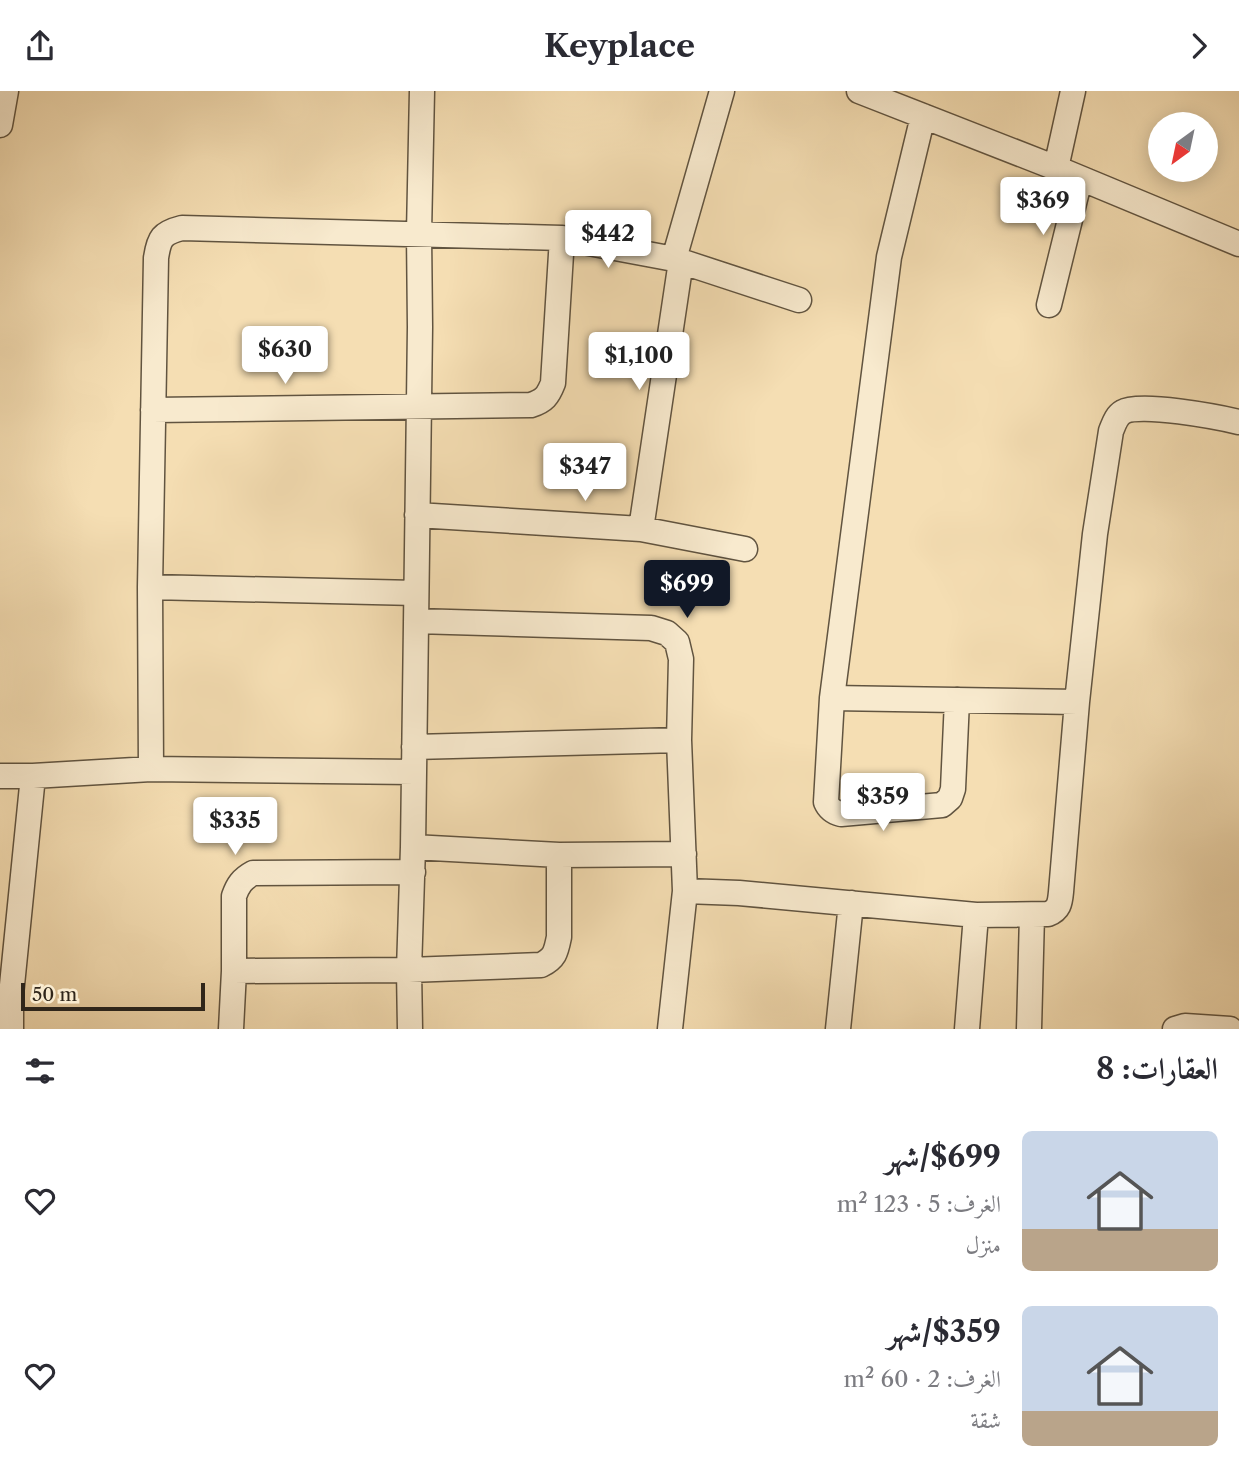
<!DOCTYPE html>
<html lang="ar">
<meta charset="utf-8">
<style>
:root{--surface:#fff;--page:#f7f7f7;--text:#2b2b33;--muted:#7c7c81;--accent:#111827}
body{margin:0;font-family:"Libre Caslon Text",Amiri,serif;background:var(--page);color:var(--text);direction:rtl;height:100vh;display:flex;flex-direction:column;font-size:26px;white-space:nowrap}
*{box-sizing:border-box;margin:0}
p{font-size:23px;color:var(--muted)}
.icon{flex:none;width:38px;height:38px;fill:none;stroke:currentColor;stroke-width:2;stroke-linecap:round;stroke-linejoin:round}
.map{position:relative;height:938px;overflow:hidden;direction:ltr}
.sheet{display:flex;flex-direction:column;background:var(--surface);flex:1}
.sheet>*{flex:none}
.needle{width:46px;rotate:213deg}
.buttons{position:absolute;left:1148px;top:21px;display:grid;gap:14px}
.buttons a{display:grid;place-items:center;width:70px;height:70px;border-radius:50%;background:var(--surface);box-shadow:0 4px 18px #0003;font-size:35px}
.scale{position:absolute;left:21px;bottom:18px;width:184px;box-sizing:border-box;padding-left:7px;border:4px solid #30261a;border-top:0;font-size:19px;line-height:24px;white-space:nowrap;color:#30261a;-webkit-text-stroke:5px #f8eace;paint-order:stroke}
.price{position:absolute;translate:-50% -60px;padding:0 16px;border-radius:7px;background:#fff;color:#222;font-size:23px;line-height:46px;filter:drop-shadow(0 2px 4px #0008)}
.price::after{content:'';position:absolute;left:50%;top:42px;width:21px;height:16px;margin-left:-10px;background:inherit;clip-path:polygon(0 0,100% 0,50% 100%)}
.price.on{background:var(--accent);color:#fff}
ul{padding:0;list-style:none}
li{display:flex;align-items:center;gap:21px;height:175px;padding:0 21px}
li span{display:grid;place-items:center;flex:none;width:196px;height:140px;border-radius:10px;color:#555}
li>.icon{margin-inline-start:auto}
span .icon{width:84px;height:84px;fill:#fffc;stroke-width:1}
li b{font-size:30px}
h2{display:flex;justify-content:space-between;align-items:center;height:84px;padding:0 21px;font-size:30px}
header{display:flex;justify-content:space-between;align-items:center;height:91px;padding:0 21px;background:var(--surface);font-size:32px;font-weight:700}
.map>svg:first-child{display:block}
</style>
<header><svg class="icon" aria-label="forward" viewBox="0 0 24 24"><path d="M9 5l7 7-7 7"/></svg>Keyplace<svg class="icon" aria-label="share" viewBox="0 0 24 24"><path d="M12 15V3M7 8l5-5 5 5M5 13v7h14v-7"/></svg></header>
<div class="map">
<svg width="1239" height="938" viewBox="0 0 1239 938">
<rect width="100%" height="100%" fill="#f5deb3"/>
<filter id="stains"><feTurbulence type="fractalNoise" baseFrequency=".00286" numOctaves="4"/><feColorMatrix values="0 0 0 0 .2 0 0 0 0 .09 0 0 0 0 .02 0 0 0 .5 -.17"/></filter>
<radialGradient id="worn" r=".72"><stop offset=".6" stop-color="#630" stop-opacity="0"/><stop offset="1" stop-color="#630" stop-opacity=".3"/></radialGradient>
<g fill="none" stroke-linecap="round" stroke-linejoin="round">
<g stroke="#615440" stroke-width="27">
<path id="minor" d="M859,0L1056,77L1239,153
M923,25L889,166L832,607L826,711C829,718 833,721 841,723L942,714L950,707L953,698L957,609
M0,34L6,0
M1056,77L1073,0
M674,168L722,0
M1049,214L1080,88
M153,319L531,314C544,310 548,305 553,292L562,147
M417,424L641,438L745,458
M641,438L681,170
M150,496L416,502
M416,530L651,537L667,542L677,551L681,568L679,649L685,800L670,938
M832,607L1077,611
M414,656L679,649
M151,678L150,496L156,167C159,147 162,142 182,137L562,147L674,168L799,209
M0,685H33L151,678L414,681
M413,756L559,764L684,763
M685,800L739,802L976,824L1048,823C1059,819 1060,812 1061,801L1077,611L1095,443L1111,340C1114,333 1116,325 1123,321C1139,311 1218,326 1239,331
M234,880L409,879L541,874C555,867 556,861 559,846V764
M11,938V904L33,685
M231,938L234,880V805C238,794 242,788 253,782L413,781
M410,938L409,879L413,756L420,236L419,142L422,0
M838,938L851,812
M967,938L976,824
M1029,938L1032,824
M1175,938L1185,935L1230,938"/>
</g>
<use href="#minor" stroke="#f8eace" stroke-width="24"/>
</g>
<rect width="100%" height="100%" filter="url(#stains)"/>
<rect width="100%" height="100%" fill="url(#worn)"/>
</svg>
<div class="buttons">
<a><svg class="needle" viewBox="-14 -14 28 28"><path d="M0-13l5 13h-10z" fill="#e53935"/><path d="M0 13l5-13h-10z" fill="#7c7c81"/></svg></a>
</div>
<div class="scale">50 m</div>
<b class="price" style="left:1043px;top:146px">$369</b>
<b class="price" style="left:608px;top:179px">$442</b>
<b class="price" style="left:285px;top:295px">$630</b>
<b class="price" style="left:639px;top:301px">$1,100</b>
<b class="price" style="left:585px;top:412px">$347</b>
<b class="price on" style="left:687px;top:529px">$699</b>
<b class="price" style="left:883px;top:742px">$359</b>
<b class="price" style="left:235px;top:766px">$335</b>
</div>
<section class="sheet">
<h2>العقارات: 8<svg class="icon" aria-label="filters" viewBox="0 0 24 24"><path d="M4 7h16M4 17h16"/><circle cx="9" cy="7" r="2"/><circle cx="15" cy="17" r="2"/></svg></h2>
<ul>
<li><span style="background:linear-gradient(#c9d6e8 70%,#b9a48a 0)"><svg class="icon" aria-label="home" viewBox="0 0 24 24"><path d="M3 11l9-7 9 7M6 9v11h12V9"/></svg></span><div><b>$699/شهر</b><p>الغرف: 5 · 123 m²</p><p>منزل</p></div><svg class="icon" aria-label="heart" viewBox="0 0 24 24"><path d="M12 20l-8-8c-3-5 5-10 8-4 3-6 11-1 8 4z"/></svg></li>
<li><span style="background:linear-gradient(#c9d6e8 75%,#b9a48a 0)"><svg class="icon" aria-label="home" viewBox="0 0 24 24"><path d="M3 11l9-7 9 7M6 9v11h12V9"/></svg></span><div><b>$359/شهر</b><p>الغرف: 2 · 60 m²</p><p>شقة</p></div><svg class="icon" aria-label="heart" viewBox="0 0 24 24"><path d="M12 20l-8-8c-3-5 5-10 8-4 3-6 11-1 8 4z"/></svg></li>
</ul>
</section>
